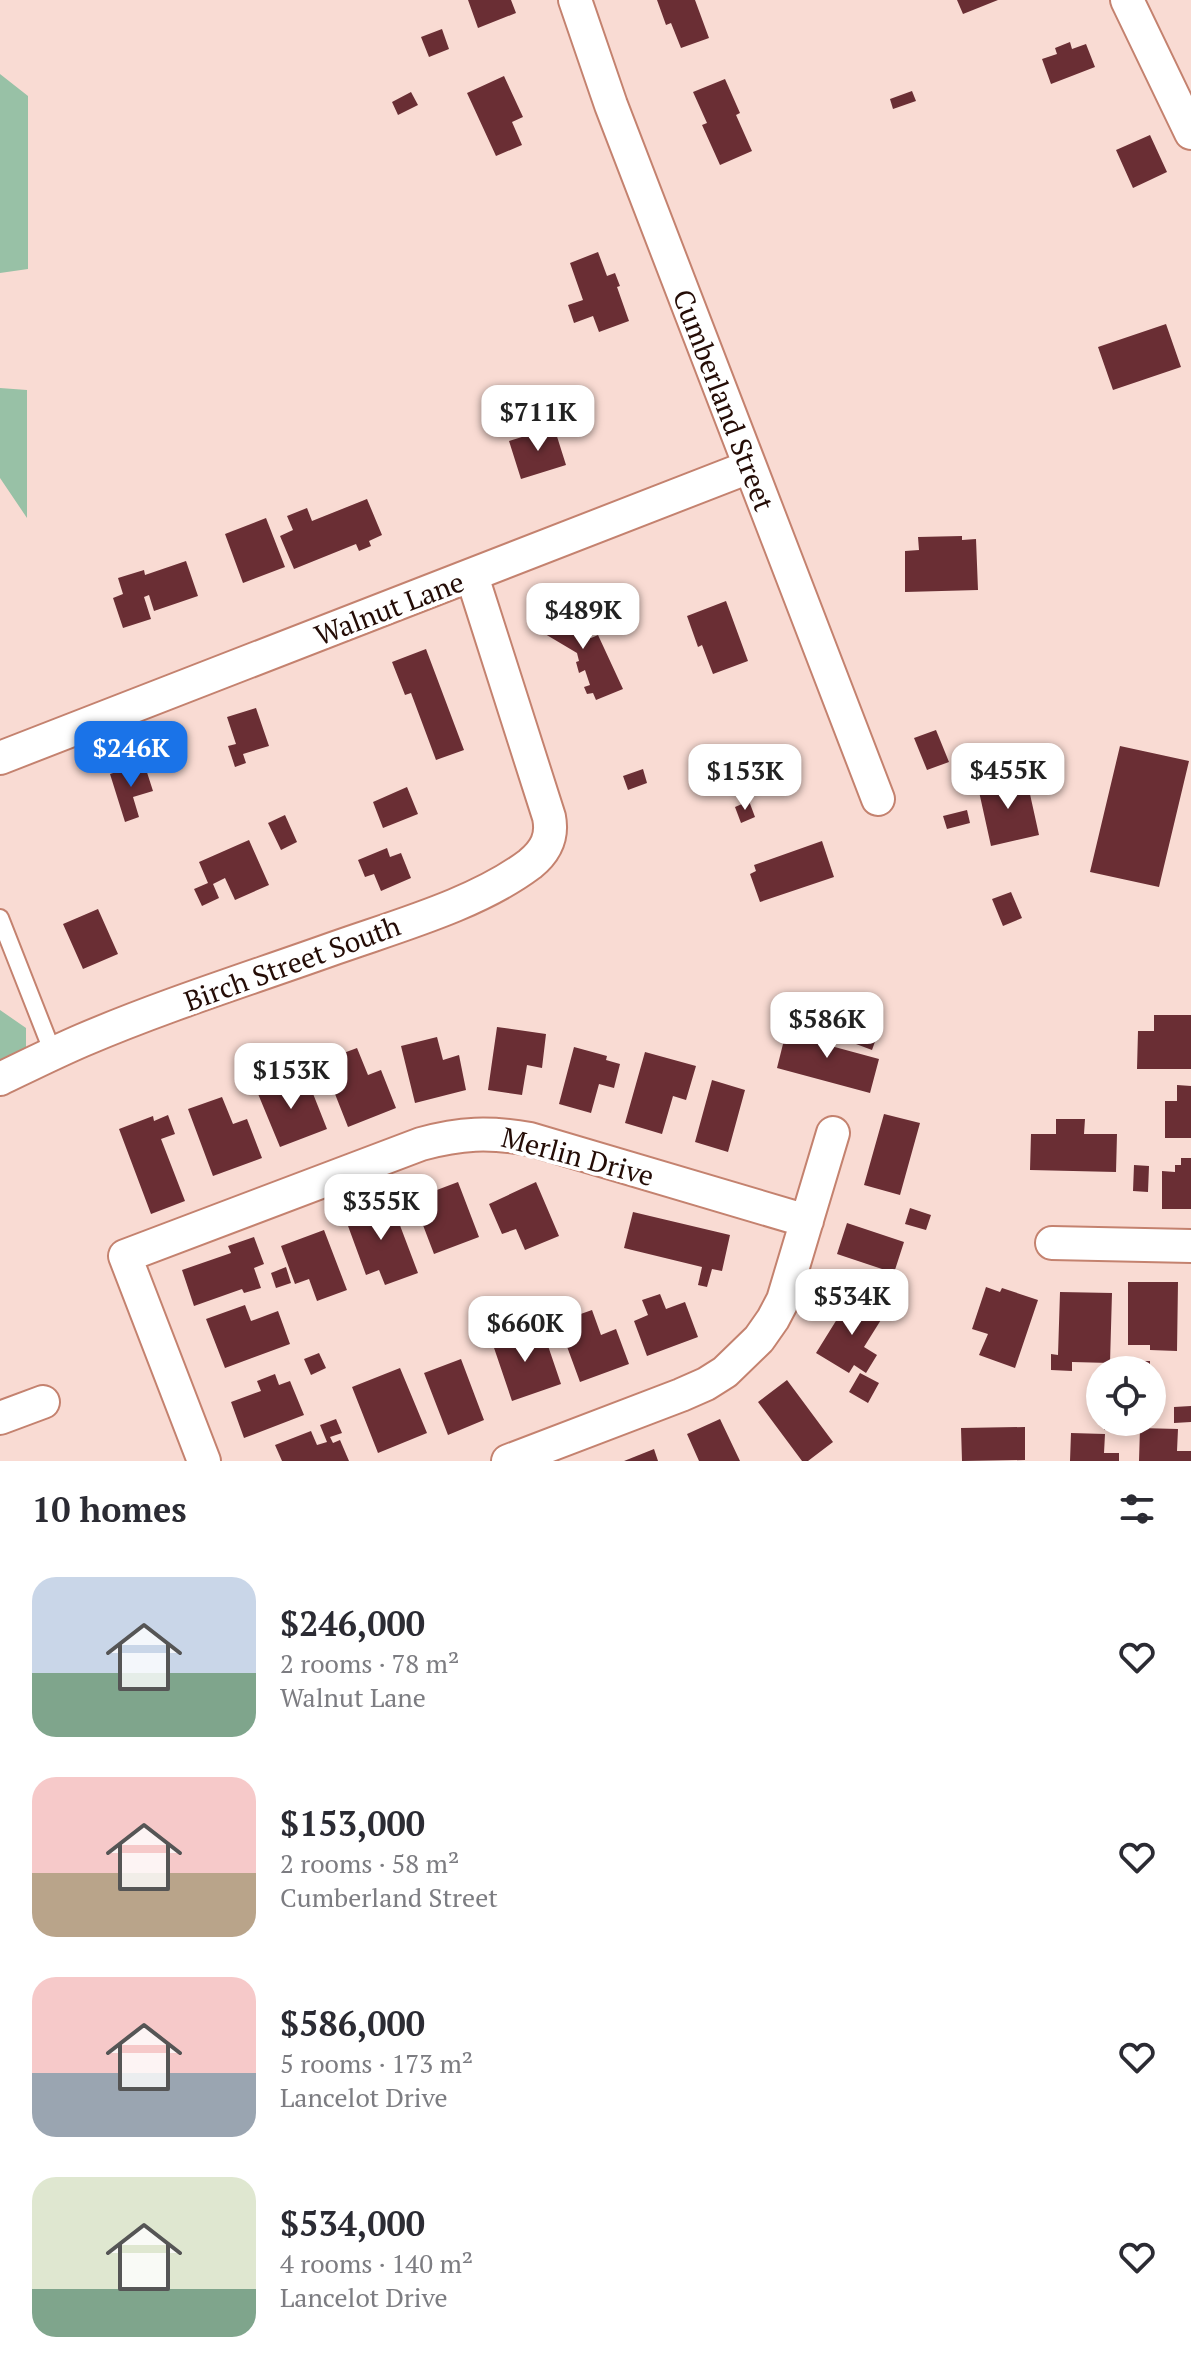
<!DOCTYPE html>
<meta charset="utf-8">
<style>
:root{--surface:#fff;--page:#f2f2f3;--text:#2b2b33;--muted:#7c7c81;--accent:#1a73e8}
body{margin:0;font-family:"PT Serif",serif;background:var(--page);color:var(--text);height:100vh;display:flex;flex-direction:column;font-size:30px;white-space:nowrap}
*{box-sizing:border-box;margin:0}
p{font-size:26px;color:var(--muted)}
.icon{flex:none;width:44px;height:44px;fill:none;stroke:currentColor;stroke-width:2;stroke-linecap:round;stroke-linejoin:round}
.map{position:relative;height:1461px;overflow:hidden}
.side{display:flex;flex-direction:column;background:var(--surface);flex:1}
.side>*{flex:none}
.tools{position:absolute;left:1086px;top:1356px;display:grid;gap:16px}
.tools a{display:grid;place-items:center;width:80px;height:80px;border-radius:50%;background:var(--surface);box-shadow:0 4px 12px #0003;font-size:40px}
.price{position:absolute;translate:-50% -68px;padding:0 18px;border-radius:16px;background:#fff;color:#222;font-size:26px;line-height:52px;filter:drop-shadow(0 2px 4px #0008)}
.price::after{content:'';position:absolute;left:50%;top:48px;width:24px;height:18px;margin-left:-12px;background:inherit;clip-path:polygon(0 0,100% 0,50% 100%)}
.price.current{background:var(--accent);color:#fff}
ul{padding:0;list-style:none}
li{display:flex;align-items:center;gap:24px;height:200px;padding:0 32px}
li span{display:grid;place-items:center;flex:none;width:224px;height:160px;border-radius:24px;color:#555}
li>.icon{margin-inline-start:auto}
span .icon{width:96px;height:96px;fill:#fffc;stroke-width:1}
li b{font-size:34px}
h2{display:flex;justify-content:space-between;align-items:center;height:96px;padding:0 32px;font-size:34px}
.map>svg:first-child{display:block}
</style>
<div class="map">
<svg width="1191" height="1461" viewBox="0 0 1191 1461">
<rect width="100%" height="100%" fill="#f9dbd3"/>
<path fill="#98c1a6" d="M0,74L28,96V269L0,273Z
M0,388L27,390V518L0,478Z
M0,1010L26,1028V1069L0,1084Z"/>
<path fill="#6a2e34" d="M468,0H511L516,13L478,28Z
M657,0H695L709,38L681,48L671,23L666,25Z
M957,0H998L963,14Z
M442,29L449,49L429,57L421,37Z
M1070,42L1072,49L1086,44L1095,67L1051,84L1042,59L1057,54L1055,48Z
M504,76L523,117L512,122L522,145L496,156L467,93Z
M725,79L740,113L736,115L752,151L720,165L702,125L707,123L693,92Z
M912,91L916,101L893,109L890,99Z
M411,92L418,105L398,115L392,102Z
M1150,135L1167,172L1133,188L1116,150Z
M598,252L607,276L615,273L620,286L617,287L629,321L599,332L593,316L574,323L568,305L583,300L570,263Z
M1166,324L1181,367L1113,390L1098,347Z
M554,427L566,465L521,479L509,441Z
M367,499L382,535L369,541L371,546L359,551L356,544L294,569L280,536L293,530L287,516L307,508L312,521Z
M266,518L285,567L243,583L225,534Z
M962,536V540L976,539L978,590L905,592V551L919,550L918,537Z
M186,561L198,596L154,611L149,595L144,597L151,619L123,628L113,598L123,594L118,578L144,570L145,575Z
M726,601L748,661L713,674L702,645L698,647L687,616Z
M553,604L589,622L584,631L591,638L598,635L623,689L596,700L593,693L587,694L584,687L590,685L585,670L579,673L576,662L579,661L577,653L540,631Z
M426,649L464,750L436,760L411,693L405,695L392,662Z
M256,708L269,746L243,754L246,763L235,767L228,746L236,744L227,717Z
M936,730L949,762L927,770L914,738Z
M1120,746L1189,761L1159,887L1090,872Z
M144,763L153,791L133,797L139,817L125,822L110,774Z
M643,769L647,783L628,790L623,776Z
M1026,776L1039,835L991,846L978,787Z
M407,787L418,814L383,828L373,802Z
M749,801L755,817L741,823L735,807Z
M967,810L970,823L947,829L943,816Z
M285,815L297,842L281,850L268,823Z
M249,840L269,885L235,900L225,878L213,884L219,898L202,906L194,889L208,883L199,862Z
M822,841L834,877L760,902L750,874L756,871L754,865Z
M387,848L390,857L401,853L411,878L381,891L374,874L365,877L358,860Z
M1011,892L1022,918L1003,926L992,899Z
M98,909L118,954L83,969L63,924Z
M1154,1015H1191V1069H1137L1138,1031H1154Z
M814,1024L835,1030L831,1046L879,1059L870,1093L777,1068L786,1032L809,1038Z
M497,1027L546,1034L542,1068L527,1065L522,1095L488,1090Z
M860,1031L877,1036L872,1050L856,1044Z
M437,1037L443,1060L459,1055L466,1090L415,1103L401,1046Z
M574,1047L607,1056L606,1060L620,1064L614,1088L599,1084L591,1113L559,1104Z
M357,1048L368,1075L381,1070L396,1108L348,1127L322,1061Z
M645,1052L696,1066L686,1100L673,1096L662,1134L625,1123Z
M289,1077L293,1087L308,1081L327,1129L280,1147L256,1089Z
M712,1080L745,1090L728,1152L695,1142Z
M1177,1085L1191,1086V1138H1165V1101H1177Z
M222,1097L233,1124L247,1119L262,1158L213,1176L188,1109Z
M884,1114L920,1123L900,1195L864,1185Z
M168,1115L175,1134L161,1139L185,1201L151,1214L119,1129L153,1116L154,1121Z
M1056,1119H1085L1084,1134H1117L1116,1172L1030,1170L1031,1134H1056Z
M1181,1158H1191V1209H1162V1171L1175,1172V1165H1181Z
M1134,1165L1149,1166L1148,1192L1133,1191Z
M458,1182L479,1237L434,1254L413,1199Z
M536,1182L559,1236L525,1250L516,1229L502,1234L489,1204Z
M390,1199L418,1273L385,1285L379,1270L366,1275L344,1215Z
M910,1208L931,1215L926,1230L905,1224Z
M633,1212L730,1235L722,1271L712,1269L707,1287L698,1285L702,1267L624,1248Z
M847,1223L904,1242L894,1273L837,1254Z
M324,1230L347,1290L317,1301L309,1279L295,1284L281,1246Z
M254,1237L264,1264L254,1268L261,1288L244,1293L242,1289L194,1306L182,1270L231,1253L228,1246Z
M286,1267L291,1283L276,1288L271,1273Z
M1128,1282H1178L1177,1351L1150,1350V1345H1128Z
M986,1287L1000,1292L1002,1288L1038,1300L1015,1368L979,1355L988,1334L972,1329Z
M1060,1292L1112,1293L1110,1363L1072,1362V1371L1051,1370V1354L1058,1355Z
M660,1294L666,1309L685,1302L698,1337L647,1356L634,1321L648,1315L642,1300Z
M852,1295L884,1315L864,1347L877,1355L866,1373L854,1365L849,1373L816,1353Z
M245,1305L251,1321L278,1311L290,1344L225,1368L206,1319Z
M592,1310L601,1335L616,1329L629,1364L580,1382L558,1322Z
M526,1328L531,1342L545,1337L561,1384L512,1401L491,1339Z
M319,1353L326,1368L311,1375L304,1359Z
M461,1359L484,1420L448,1435L424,1373Z
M1133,1361H1150V1370H1133Z
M400,1368L427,1433L378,1453L352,1387Z
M860,1373L879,1383L868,1403L849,1392Z
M275,1374L279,1385L290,1381L304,1415L244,1438L231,1402L261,1391L257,1381Z
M787,1380L833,1442L808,1461H802L758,1402Z
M1191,1406V1422L1174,1423V1407Z
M336,1419L342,1433L330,1437L333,1443L340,1440L349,1461H282L275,1445L311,1431L317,1445L327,1442L320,1425Z
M720,1419L740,1461H699L687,1434Z
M1104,1422H1118V1430H1104Z
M1025,1427V1460L962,1461L961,1428Z
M1140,1428L1178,1429L1177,1451H1191V1461H1139Z
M1071,1433L1105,1434L1104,1453H1119V1461H1070Z
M654,1449L658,1461H624Z"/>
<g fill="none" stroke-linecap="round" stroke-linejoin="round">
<g stroke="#c4826f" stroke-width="20">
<path id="service" d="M0,918L53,1053"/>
</g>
<g stroke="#c4826f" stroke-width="36">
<path id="minor" d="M575,0L611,105L878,799
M1127,0L1191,133
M0,758L749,467
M0,1079C27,1066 55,1052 83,1040C165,1005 251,978 335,948C397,926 477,904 530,864C546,851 553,837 549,817L472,576
M1052,1243L1191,1246
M0,1418L43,1402
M204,1461L125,1256L421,1144C461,1133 489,1132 530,1139L807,1221
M508,1461L681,1395L706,1384L725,1372L759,1339L773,1319L783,1300L833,1133"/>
</g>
<use href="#service" stroke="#fff" stroke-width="16"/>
<use href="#minor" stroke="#fff" stroke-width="32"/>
</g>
<g text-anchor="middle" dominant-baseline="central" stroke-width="8" stroke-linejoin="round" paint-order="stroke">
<g font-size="28" fill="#240c06" stroke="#fff">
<text transform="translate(724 400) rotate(69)">Cumberland Street</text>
<text transform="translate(389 608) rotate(-21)">Walnut Lane</text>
<text transform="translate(292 963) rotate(-20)">Birch Street South</text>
<text transform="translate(578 1156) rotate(15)">Merlin Drive</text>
</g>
</g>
</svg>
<div class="tools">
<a><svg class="icon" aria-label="locate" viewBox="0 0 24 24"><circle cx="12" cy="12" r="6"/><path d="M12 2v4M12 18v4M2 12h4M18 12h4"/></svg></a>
</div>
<b class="price" style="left:538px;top:453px">$711K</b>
<b class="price" style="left:583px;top:651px">$489K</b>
<b class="price current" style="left:131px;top:789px">$246K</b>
<b class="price" style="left:1008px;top:811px">$455K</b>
<b class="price" style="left:745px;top:812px">$153K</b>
<b class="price" style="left:827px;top:1060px">$586K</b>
<b class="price" style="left:291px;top:1111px">$153K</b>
<b class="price" style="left:381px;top:1242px">$355K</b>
<b class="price" style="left:852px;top:1337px">$534K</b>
<b class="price" style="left:525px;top:1364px">$660K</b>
</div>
<section class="side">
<h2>10 homes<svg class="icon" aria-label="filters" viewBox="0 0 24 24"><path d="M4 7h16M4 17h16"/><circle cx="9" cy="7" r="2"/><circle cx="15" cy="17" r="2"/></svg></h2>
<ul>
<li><span style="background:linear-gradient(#c9d6e8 60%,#7fa58c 0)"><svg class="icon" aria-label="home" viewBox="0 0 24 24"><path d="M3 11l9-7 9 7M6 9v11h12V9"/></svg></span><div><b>$246,000</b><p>2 rooms · 78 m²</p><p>Walnut Lane</p></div><svg class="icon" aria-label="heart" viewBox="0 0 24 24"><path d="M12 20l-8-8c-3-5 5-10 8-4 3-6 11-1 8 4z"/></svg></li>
<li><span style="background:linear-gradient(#f6c9c9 60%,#b9a48a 0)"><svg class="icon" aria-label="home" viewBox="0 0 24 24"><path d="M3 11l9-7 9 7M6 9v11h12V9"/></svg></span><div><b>$153,000</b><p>2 rooms · 58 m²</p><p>Cumberland Street</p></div><svg class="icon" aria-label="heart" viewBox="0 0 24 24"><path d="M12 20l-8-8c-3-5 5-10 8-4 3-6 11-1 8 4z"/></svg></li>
<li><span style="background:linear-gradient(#f6c9c9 60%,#9aa5b1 0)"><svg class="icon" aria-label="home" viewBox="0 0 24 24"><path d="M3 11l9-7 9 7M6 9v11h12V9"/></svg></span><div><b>$586,000</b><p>5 rooms · 173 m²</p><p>Lancelot Drive</p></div><svg class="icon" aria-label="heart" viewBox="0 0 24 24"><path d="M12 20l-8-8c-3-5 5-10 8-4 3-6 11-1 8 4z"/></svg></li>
<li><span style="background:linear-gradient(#dfe7d0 70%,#7fa58c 0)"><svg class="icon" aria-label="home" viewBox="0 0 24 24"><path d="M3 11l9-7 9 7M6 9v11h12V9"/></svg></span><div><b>$534,000</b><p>4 rooms · 140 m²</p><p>Lancelot Drive</p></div><svg class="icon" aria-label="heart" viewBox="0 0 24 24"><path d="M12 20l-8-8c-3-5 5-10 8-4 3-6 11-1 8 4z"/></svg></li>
</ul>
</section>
